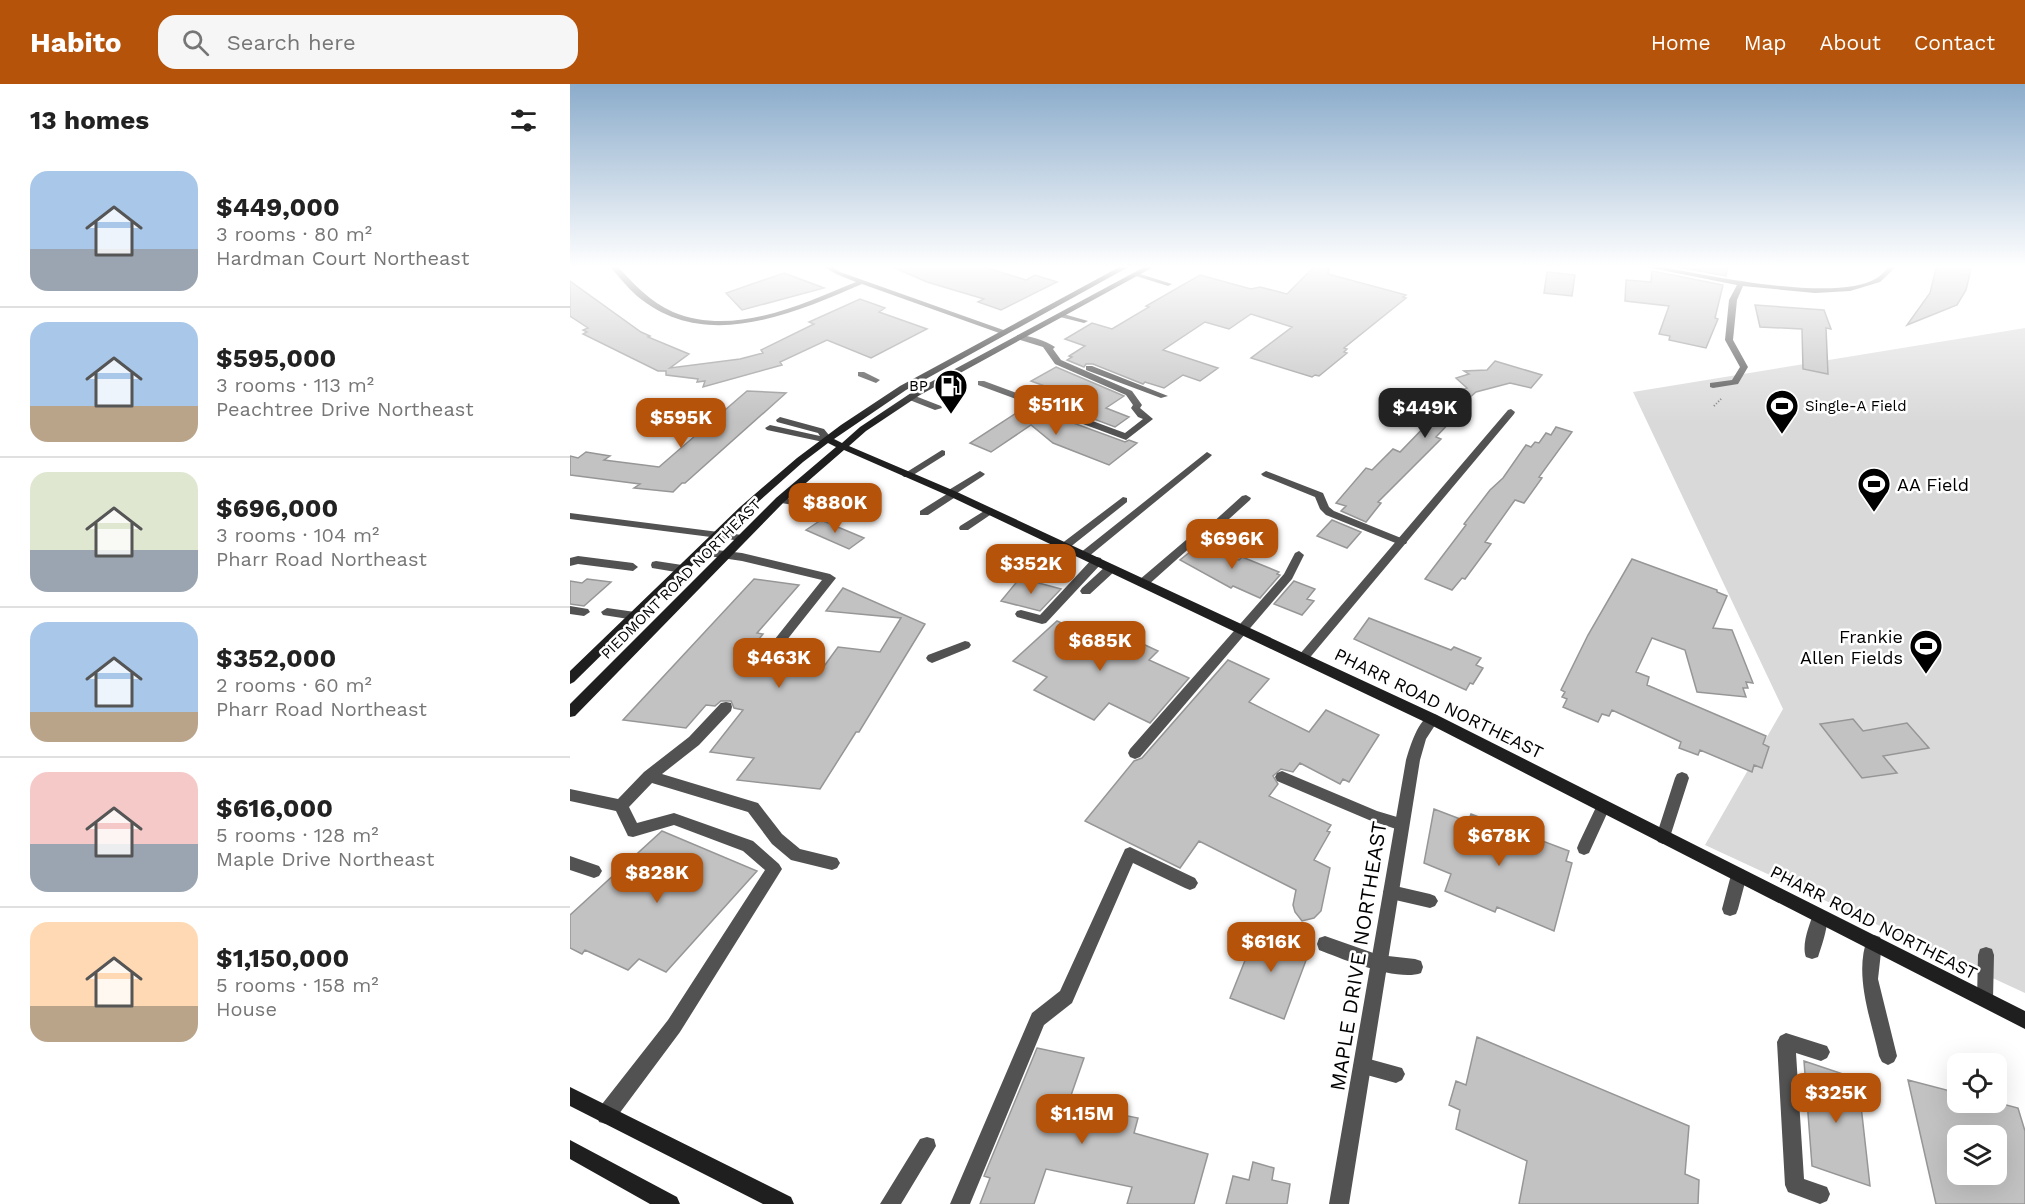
<!DOCTYPE html>
<meta charset="utf-8">
<style>
:root{--surface:#fff;--page:#f6f6f6;--text:#222;--muted:#767676;--line:#e0e0e0;--accent:#b45309}
body{margin:0;font-family:"Work Sans",sans-serif;background:var(--page);color:var(--text);height:100vh;display:flex;flex-direction:column;font-size:22px;white-space:nowrap}
*{box-sizing:border-box;margin:0}
p{font-size:20px;color:var(--muted)}
.icon{flex:none;width:33px;height:33px;fill:none;stroke:currentColor;stroke-width:2;stroke-linecap:round;stroke-linejoin:round}
.map{position:relative;flex:1;overflow:hidden}
.drawer{display:flex;flex-direction:column;background:var(--surface);width:570px}
.drawer>*{flex:none}
.buttons{position:absolute;left:1377px;top:969px;display:grid;gap:12px}
.buttons a{display:grid;place-items:center;width:60px;height:60px;border-radius:12px;background:var(--surface);box-shadow:0 6px 24px #0002;font-size:30px}
.price{position:absolute;translate:-50% -51px;padding:0 14px;border-radius:12px;background:var(--accent);color:#fff;font-size:20px;line-height:39px;filter:drop-shadow(0 2px 3px #0008)}
.price::after{content:'';position:absolute;left:50%;top:36px;width:18px;height:14px;margin-left:-9px;background:inherit;clip-path:polygon(0 0,100% 0,50% 100%)}
.price.selected{background:#222;color:#fff}
ul{padding:0;list-style:none}
li{display:flex;align-items:center;gap:18px;height:150px;padding:0 30px}
li+li{border-top:2px solid var(--line)}
li span{display:grid;place-items:center;flex:none;width:168px;height:120px;border-radius:18px;color:#555}
li>.icon{margin-inline-start:auto}
span .icon{width:72px;height:72px;fill:#fffc;stroke-width:1}
li b{font-size:26px}
h2{display:flex;justify-content:space-between;align-items:center;height:72px;padding:0 30px;font-size:26px}
header{display:flex;align-items:center;gap:36px;box-sizing:border-box;height:84px;padding:0 30px;background:var(--accent);color:#fff}
header strong{font-size:28px}
nav{display:flex;gap:33px;margin-inline-start:auto;font-size:21px}
.search{width:420px;height:54px;background:var(--page);display:flex;align-items:center;gap:15px;box-sizing:border-box;padding:0 21px;border-radius:18px;color:var(--muted);font-size:22px}
main{display:flex;flex:1;min-height:0}
.map>svg:first-child{display:block}
</style>
<header>
<strong>Habito</strong>
<div class="search"><svg class="icon" aria-label="search" viewBox="0 0 24 24"><circle cx="10" cy="10" r="6"/><path d="M15 15l6 6"/></svg>Search here</div>
<nav><a>Home</a><a>Map</a><a>About</a><a>Contact</a></nav>
</header>
<main>
<section class="drawer">
<h2>13 homes<svg class="icon" aria-label="filters" viewBox="0 0 24 24"><path d="M4 7h16M4 17h16"/><circle cx="9" cy="7" r="2"/><circle cx="15" cy="17" r="2"/></svg></h2>
<ul>
<li><span style="background:linear-gradient(#a9c7e8 65%,#9aa5b1 0)"><svg class="icon" aria-label="home" viewBox="0 0 24 24"><path d="M3 11l9-7 9 7M6 9v11h12V9"/></svg></span><div><b>$449,000</b><p>3 rooms · 80 m²</p><p>Hardman Court Northeast</p></div></li>
<li><span style="background:linear-gradient(#a9c7e8 70%,#b9a48a 0)"><svg class="icon" aria-label="home" viewBox="0 0 24 24"><path d="M3 11l9-7 9 7M6 9v11h12V9"/></svg></span><div><b>$595,000</b><p>3 rooms · 113 m²</p><p>Peachtree Drive Northeast</p></div></li>
<li><span style="background:linear-gradient(#dfe7d0 65%,#9aa5b1 0)"><svg class="icon" aria-label="home" viewBox="0 0 24 24"><path d="M3 11l9-7 9 7M6 9v11h12V9"/></svg></span><div><b>$696,000</b><p>3 rooms · 104 m²</p><p>Pharr Road Northeast</p></div></li>
<li><span style="background:linear-gradient(#a9c7e8 75%,#b9a48a 0)"><svg class="icon" aria-label="home" viewBox="0 0 24 24"><path d="M3 11l9-7 9 7M6 9v11h12V9"/></svg></span><div><b>$352,000</b><p>2 rooms · 60 m²</p><p>Pharr Road Northeast</p></div></li>
<li><span style="background:linear-gradient(#f6c9c9 60%,#9aa5b1 0)"><svg class="icon" aria-label="home" viewBox="0 0 24 24"><path d="M3 11l9-7 9 7M6 9v11h12V9"/></svg></span><div><b>$616,000</b><p>5 rooms · 128 m²</p><p>Maple Drive Northeast</p></div></li>
<li><span style="background:linear-gradient(#ffd9b3 70%,#b9a48a 0)"><svg class="icon" aria-label="home" viewBox="0 0 24 24"><path d="M3 11l9-7 9 7M6 9v11h12V9"/></svg></span><div><b>$1,150,000</b><p>5 rooms · 158 m²</p><p>House</p></div></li>
</ul>
</section>
<div class="map">
<svg width="1455" height="1120" viewBox="0 0 1455 1120">
<rect width="100%" height="100%" fill="#fff"/>
<path fill="#d9d9d9" d="M1455,244V909L1135,761L1213,625L1063,308Z"/>
<path fill="#c2c2c2" stroke="#969696" stroke-width="1.5" fill-rule="evenodd" d="M318,181H408L456,196L465,191L487,198L431,226L408,218L414,215L357,198Z
M746,181H760L758,190L836,211L833,213L836,214L774,264L777,265L774,268L777,269L749,292L745,291L742,293L681,274L722,243L681,230L659,245L635,238L593,266L648,284L630,297L613,291L594,304L575,298L573,300L523,280H516L514,283L497,276L502,273L499,272L515,262L495,255L522,239L542,245L579,223L576,222L630,191L681,205L690,203L717,210Z
M1096,181H1158L1156,192Z
M1367,181H1402L1396,206L1387,221L1337,241L1360,209Z
M1082,187L1153,201L1145,234L1148,235L1136,264L1099,256L1100,252L1089,250L1099,222L1055,217L1056,196L1081,198Z
M977,188L1005,191L1002,212L974,209Z
M214,189L254,204L172,226L156,209Z
M0,197L71,248L80,252L78,253L119,270L100,284L170,275L193,269L191,266L244,240L239,238L290,215L315,224L309,228L357,245L301,274L257,256L210,278L212,281L133,303L135,297L127,298L128,295L96,291V287H88L13,250L17,248L13,246L18,244L0,232Z
M1185,221L1254,226L1261,245L1256,244L1258,290L1233,285L1232,245L1190,243Z
M925,277L972,291L961,304L940,299L906,308L878,333L883,335L866,353L871,355L808,418L811,419L796,438L771,427L776,422L766,419L796,384L802,386L823,365L830,368L862,335L853,332L873,310L897,304L886,294L899,290L894,287L917,286Z
M486,283L554,312L536,324L559,333L545,343L468,314L483,305L461,297Z
M177,307L216,309L115,399H112L103,408L64,404L70,400L0,391V372L8,374L16,368L40,372L34,376L89,383Z
M457,322L555,358L559,356L567,359L539,381L483,359L461,341L421,368L400,359Z
M986,343L1002,348L969,393L972,394L954,419L945,416L915,458L921,460L895,495L892,494L882,506L855,495L896,441L894,440L920,406L933,394L956,361L961,363L965,358L969,359L976,349L981,351Z
M251,436L294,454L279,465L236,446Z
M762,436L791,448L777,464L747,452Z
M630,460L669,476L672,473L709,488L707,490L710,491L690,514L663,502L661,504L610,476Z
M1062,475L1147,506V508L1157,512L1143,544L1162,546L1183,599L1176,598L1178,604H1173L1176,613L1127,608L1115,566L1082,554L1066,588L1079,593L1077,601L1196,652L1193,660L1199,663L1192,684L1184,681L1182,688L1130,666L1128,671L1109,664L1111,658L1042,626L1039,632L1032,630L1028,638L993,623L997,615L992,613L995,608L991,606L1018,551Z
M450,494L491,505L470,527L431,517Z
M17,495L41,498L14,522L0,520V497L12,499Z
M184,495L229,501L187,549L193,550L176,571L189,572L193,578H201L205,574L255,581L268,563L310,568L331,534L256,527L273,504L355,540L289,648H286L250,705L167,696L184,674L140,668L173,626L164,624L161,617H151L145,622L136,621L116,644L53,636Z
M724,497L745,505L737,515L744,517L732,531L704,520Z
M799,534L881,566L884,563L911,574L906,581L913,584L903,600L900,599L896,606L784,555Z
M487,537L521,552L531,542L558,553L588,567L579,576L619,594L580,639L539,619L524,636L464,606L477,593L443,577Z
M658,576L699,595L679,618L739,648L756,626L809,651L779,698L773,695L770,700L730,679L723,688L711,685L703,692L708,700L699,712L761,741L757,747L760,748L744,776L760,784L751,827L744,834L732,837L725,828L723,821L726,806L629,757L610,784L515,737L564,677L572,674Z
M1283,635L1293,647L1337,639L1359,664L1313,672L1327,689L1292,694L1250,640Z
M864,725L898,738L901,730L999,767L996,777L1002,779L984,847L927,823L925,828L875,807L881,790L854,779Z
M92,747L187,787L96,888L69,875L58,886L15,866L12,870L0,864V831Z
M688,844L741,863L714,935L660,914Z
M907,953L1119,1042L1115,1090L1129,1096L1128,1120H949L957,1077L886,1045L890,1026L879,1021L886,997L896,1001Z
M467,964L514,974L498,1020L568,1034L564,1049L638,1070L624,1120H557L562,1103L476,1085L464,1120H410L420,1094L414,1092Z
M1234,977L1288,995L1300,1102L1242,1082Z
M1338,996L1388,1009V1018H1425L1448,1024L1455,1047V1120H1366ZM1388,1052H1426V1090H1388Z
M683,1078L704,1084L702,1096L720,1100L717,1120H656L663,1092L679,1096Z"/>
<g fill="none" stroke-linecap="round" stroke-linejoin="round">
<path stroke="#747474" stroke-width="2" stroke-dasharray="1 2" stroke-linecap="butt" d="M1144,322L1152,314"/>
<path fill="#525252" fill-rule="evenodd" d="M566,190H570L602,200L598,202L566,192Z
M490,229L518,237L514,239L490,233Z
M447,251C459,251 476,257 485,263L483,265L491,276L562,307L572,321L570,324L583,335L556,356L408,301V297H414L555,349L573,335L568,333L561,324L563,321L556,311L485,280L473,263L447,255Z
M516,282H522L598,312L591,314L516,286Z
M288,288H294L310,296L306,299L288,292Z
M340,310L371,322L372,324L365,326L337,315L336,313Z
M210,333L254,345L263,356L258,359L197,346L195,344L200,341L250,352L248,349L207,338L206,336Z
M372,366L375,367V371L340,393H334L332,391Z
M637,368L642,371L640,373L518,473H510L509,471L510,469Z
M410,387L415,390L413,392L387,409V412L358,431H350V427L377,410V407Z
M696,387L753,409L759,423L764,427L836,456L837,458L836,460H828L756,431L750,425L745,413L693,392L691,390Z
M676,411L681,414L680,416L638,454L624,460L577,502H569L567,499L569,496L616,456L630,450L672,412Z
M210,413L234,417L239,420L234,423L206,418V414Z
M553,413L557,414V418L499,464H491L490,462L491,460Z
M419,424L423,425V429L398,446H390L389,444L390,442Z
M129,464L172,469L260,490L266,494L201,576H193L191,573L193,570L252,496L172,477L125,470L124,468Z
M729,467L734,471L722,495L570,673L565,675L560,673L558,669L560,665L714,490L725,469Z
M8,472L63,479L68,483L63,487L8,480L0,482V474Z
M527,473L531,474L532,477L531,480L476,539L472,540L447,533L445,530L447,527L451,526L470,531L523,474Z
M86,477L112,481L117,485L112,489L82,484L81,481L82,478Z
M541,480L546,484L545,487L520,510H512L510,507L512,504L537,481Z
M0,522L18,525L20,528L14,532L0,530Z
M37,524L65,528L71,532L65,536L33,531L31,528Z
M395,557L399,558L401,561L399,564L362,579L358,577L356,574L358,571Z
M156,618L161,619L162,623L161,627L129,661L92,690L188,719L212,750L230,765L267,774L270,779L267,784L262,786L221,776L202,760L178,728L82,699L59,723L67,739L104,729L183,757L209,780L212,785L110,948L43,1038L36,1040L29,1038L27,1031L29,1024L98,936L195,786L173,767L104,741L63,753L58,752L46,727L0,717V705L48,715L74,688L119,653L151,619Z
M712,687L807,727L837,736L839,741L837,746L832,747L799,736L707,697L705,693L707,689Z
M1112,688L1117,690L1119,694L1100,753L1098,758L1093,760L1088,758L1086,753L1105,694L1107,690Z
M1033,717L1038,719L1040,723L1019,769L1014,771L1009,769L1007,764L1009,759L1028,719Z
M560,763L625,794L628,799L625,804L620,806L615,804L563,779L502,919L474,941L400,1120H380L462,929L490,907L555,765Z
M0,772L29,782L32,787L29,792L24,794L0,786Z
M1169,784L1174,786L1177,791L1168,825L1166,830L1160,832L1154,830L1152,825L1161,791L1164,786Z
M821,801L860,810L865,812L868,817L865,822L860,824L821,815L816,813L813,808L816,803Z
M1250,825L1256,828C1260,839 1252,861 1248,873L1242,875L1236,873C1231,861 1240,839 1244,828Z
M1304,851L1310,853L1312,859L1308,895L1327,972L1324,978L1318,981L1312,978L1309,972C1301,935 1283,890 1298,853Z
M755,852L809,871L845,875L851,877L853,883L851,889C828,898 772,875 749,866L747,860L749,854Z
M1416,863L1422,865L1424,871L1423,915L1421,921L1415,923L1409,921L1407,915L1408,871L1410,865Z
M1216,949L1257,962L1260,968L1257,974L1251,977L1226,969L1234,1095L1257,1103L1260,1110L1257,1117L1250,1120L1218,1108L1215,1101L1207,958L1210,952Z
M792,973L832,984L835,990L832,996L826,999L786,988L783,982L786,976Z
M357,1053L364,1055L366,1062L331,1120H310L350,1055Z"/>
<path fill="#525252" fill-rule="evenodd" d="M39,181H46C63,199 80,218 103,228C164,253 230,221 286,198L266,190L251,181H260L270,188L439,248L432,250L292,200C222,230 135,269 67,212C57,203 48,192 39,181Z
M1066,181H1082C1130,190 1267,220 1307,194C1312,191 1316,185 1321,181H1328L1310,198L1280,207L1245,209L1173,202L1167,216L1163,256L1178,283L1168,300L1143,304L1140,303V299L1162,296L1170,283L1155,256L1159,216L1167,201Z
M941,325L945,328L944,330L737,577H729L727,574L729,571L938,326Z
M0,429L172,451L177,454L172,457L0,435Z
M862,630L867,631L869,635L856,655L850,676L779,1120H759L836,676C840,663 848,635 862,630Z"/>
<path fill="#1f1f1f" fill-rule="evenodd" d="M553,181H562L336,306L264,355L272,359L290,343L344,307L578,181H587L350,311L296,347L279,362L387,408L867,631L1455,927V945L857,639L379,412L274,366L214,418L5,632L0,633V620L206,414L266,363L258,359L233,378L178,427L4,598L0,600V587L170,423L227,374L271,341L330,302Z
M0,1003L221,1113L224,1120H193L0,1022Z
M0,1056L107,1113L110,1120H80L0,1075Z"/>
</g>
<linearGradient id="sky" x2="0" y2="1"><stop stop-color="#8baccb"/><stop offset="0.54" stop-color="#fff"/><stop offset="1" stop-color="#fff" stop-opacity="0"/></linearGradient>
<rect width="1455" height="338" fill="url(#sky)"/>
<defs>
<g id="fuel-pin" transform="scale(1.725)"><path d="M0 17L-7.5 6A9.5 9.5 0 1 1 7.5 6Z" fill="#000" stroke="#fff"/><path d="M-5.5-6h7V0h2V4h1.3V-2.5L3-4.5l.8-.8L6-3V5H2.5V1h-1V6h-7ZM-4.2-4.7v3.2H.2V-4.7Z" fill="#fff"/></g>
<g id="stadium-pin" transform="scale(1.725)"><path d="M0 17L-7.5 6A9.5 9.5 0 1 1 7.5 6Z" fill="#000" stroke="#fff"/><path d="M0-5a6.5 5 0 1 0 0 10a6.5 5 0 1 0 0-10ZM-3.5-1.8h7v3.6h-7Z" fill="#fff"/></g>
</defs>
<g fill-rule="evenodd">
<use href="#fuel-pin" x="381" y="302"/>
<use href="#stadium-pin" x="1212" y="322"/>
<use href="#stadium-pin" x="1304" y="400"/>
<use href="#stadium-pin" x="1356" y="562"/>
</g>
<g text-anchor="middle" dominant-baseline="central" stroke-width="5" stroke-linejoin="round" paint-order="stroke">
<g font-size="15" fill="#000" stroke="#fff" text-anchor="end">
<text x="358" y="302">BP</text>
<text x="1235" y="322" text-anchor="start">Single-A Field</text>
</g>
<g font-size="15" fill="#000" stroke="#fff">
<text transform="translate(111 495) rotate(-45)">PIEDMONT ROAD NORTHEAST</text>
</g>
<g font-size="18" fill="#000" stroke="#fff" text-anchor="start">
<text x="1327" y="400">AA Field</text>
<text x="1333" y="552" text-anchor="end">Frankie<tspan x="1333" dy="21">Allen Fields</tspan></text>
</g>
<g font-size="18" fill="#000" stroke="#fff">
<text transform="translate(869 619) rotate(26)">PHARR ROAD NORTHEAST</text>
<text transform="translate(1304 838) rotate(27)">PHARR ROAD NORTHEAST</text>
</g>
<g font-size="21" fill="#000" stroke="#fff">
<text transform="translate(788 872) rotate(-81)">MAPLE DRIVE NORTHEAST</text>
</g>
</g>
</svg>
<div class="buttons">
<a><svg class="icon" aria-label="locate" viewBox="0 0 24 24"><circle cx="12" cy="12" r="6"/><path d="M12 2v4M12 18v4M2 12h4M18 12h4"/></svg></a>
<a><svg class="icon" aria-label="layers" viewBox="0 0 24 24"><path d="M12 4l9 5-9 5-9-5zM3 14l9 5 9-5"/></svg></a>
</div>
<b class="price" style="left:486px;top:352px">$511K</b>
<b class="price selected" style="left:855px;top:355px">$449K</b>
<b class="price" style="left:111px;top:365px">$595K</b>
<b class="price" style="left:265px;top:450px">$880K</b>
<b class="price" style="left:662px;top:486px">$696K</b>
<b class="price" style="left:461px;top:511px">$352K</b>
<b class="price" style="left:530px;top:588px">$685K</b>
<b class="price" style="left:209px;top:605px">$463K</b>
<b class="price" style="left:929px;top:783px">$678K</b>
<b class="price" style="left:87px;top:820px">$828K</b>
<b class="price" style="left:701px;top:889px">$616K</b>
<b class="price" style="left:1266px;top:1040px">$325K</b>
<b class="price" style="left:512px;top:1061px">$1.15M</b>
</div>
</main>
